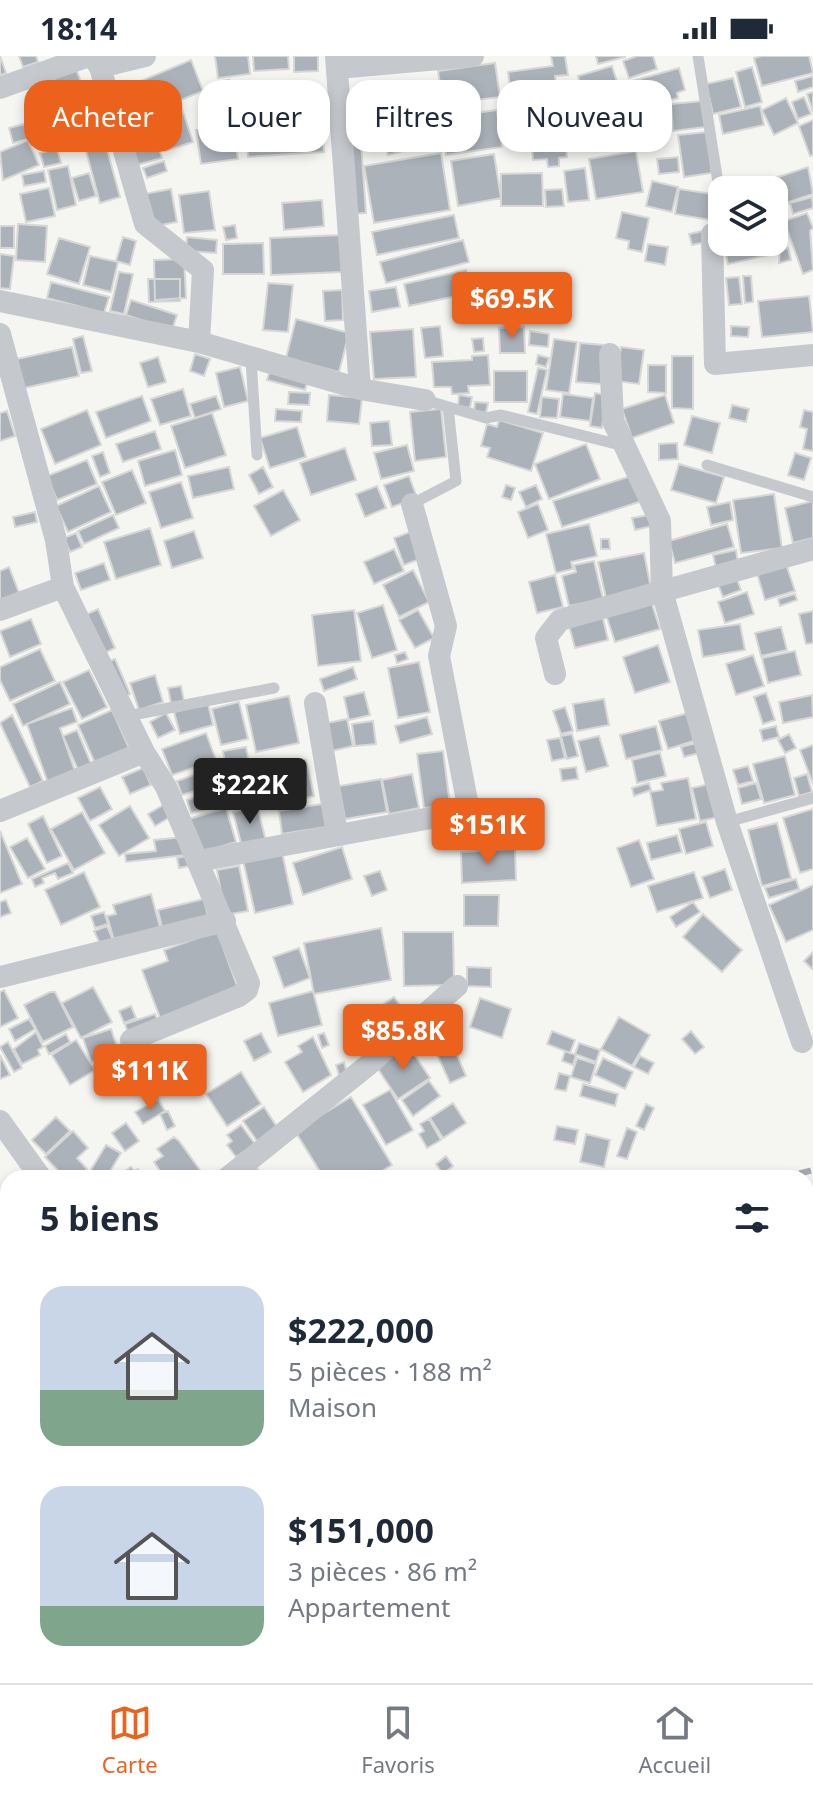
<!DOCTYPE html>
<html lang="fr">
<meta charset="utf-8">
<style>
:root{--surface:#fff;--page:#f6f6f7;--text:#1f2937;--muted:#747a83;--line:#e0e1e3;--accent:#ec611b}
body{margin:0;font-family:"Noto Sans",sans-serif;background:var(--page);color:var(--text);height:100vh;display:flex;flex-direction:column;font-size:30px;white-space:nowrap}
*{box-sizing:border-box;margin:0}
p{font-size:26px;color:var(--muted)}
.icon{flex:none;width:44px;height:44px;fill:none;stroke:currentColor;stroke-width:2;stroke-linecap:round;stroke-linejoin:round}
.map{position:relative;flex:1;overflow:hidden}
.details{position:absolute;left:0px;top:1114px;width:814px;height:514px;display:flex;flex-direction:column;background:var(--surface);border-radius:24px 24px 0 0;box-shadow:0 4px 12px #0003}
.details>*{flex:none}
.guide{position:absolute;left:24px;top:24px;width:766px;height:72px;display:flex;gap:16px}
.fabs{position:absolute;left:708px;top:120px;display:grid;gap:16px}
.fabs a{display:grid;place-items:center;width:80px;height:80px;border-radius:16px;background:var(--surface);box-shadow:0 4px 12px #0003;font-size:40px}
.price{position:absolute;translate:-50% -68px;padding:0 18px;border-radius:8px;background:var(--accent);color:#fff;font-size:26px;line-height:52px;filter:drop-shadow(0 2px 4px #0008)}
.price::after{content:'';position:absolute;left:50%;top:48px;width:24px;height:18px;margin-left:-12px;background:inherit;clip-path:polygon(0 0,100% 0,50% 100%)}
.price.active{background:#222;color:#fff}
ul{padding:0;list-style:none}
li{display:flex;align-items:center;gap:24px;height:200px;padding:0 40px}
li span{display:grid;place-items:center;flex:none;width:224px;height:160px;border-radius:24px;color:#555}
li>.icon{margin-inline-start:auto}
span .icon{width:96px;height:96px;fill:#fffc;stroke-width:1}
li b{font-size:34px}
h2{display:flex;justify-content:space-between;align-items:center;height:96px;padding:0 40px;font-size:34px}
.tag{padding:0 28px;border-radius:24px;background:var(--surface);box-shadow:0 4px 12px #0003;font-size:28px;line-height:72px}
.tag.active{background:var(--accent);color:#fff}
.status{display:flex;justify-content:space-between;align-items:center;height:56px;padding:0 40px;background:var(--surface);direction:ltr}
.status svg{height:22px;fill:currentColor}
.dock{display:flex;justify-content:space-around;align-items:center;height:112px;border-top:2px solid var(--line);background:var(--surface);font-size:22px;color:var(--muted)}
.dock a{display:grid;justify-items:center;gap:4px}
.dock .active{color:var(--accent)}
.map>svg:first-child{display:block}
</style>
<div class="status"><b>18:14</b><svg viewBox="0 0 49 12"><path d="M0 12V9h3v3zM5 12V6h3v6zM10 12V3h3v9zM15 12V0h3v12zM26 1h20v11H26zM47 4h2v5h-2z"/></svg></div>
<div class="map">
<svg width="813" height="1627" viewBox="0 0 813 1627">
<rect width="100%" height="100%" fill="#f5f6f2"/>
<path fill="#abb2b9" stroke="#d7d7d5" stroke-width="2" d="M0,0L6,17L0,19Z
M19,0H36L38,6L23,11Z
M215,0H248L250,18L218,22Z
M253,0H288L289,13L254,15Z
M294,0H318V15L294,16Z
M551,0H565L568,19L555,20L557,35L569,34L571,45L513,52L508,16L553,10Z
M596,0H625V1L598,8Z
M637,0H653L657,13L629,22L623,5Z
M762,0H809L813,17L762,30L754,2Z
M191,4L203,35L124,67L112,37Z
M495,7L500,41L443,48L438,15Z
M612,10L623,45L588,55L578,20Z
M752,11L762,46L745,51L736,16Z
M679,12L685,34L677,37L678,42L647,51L646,45L635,48L629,26Z
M76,13L85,36L59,45L51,22Z
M813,20V31L798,36L795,25Z
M733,22L741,51L713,58L706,28Z
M229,24L233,51L220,52L216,26Z
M428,27L438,63L379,79L369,43Z
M813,36V56L807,38Z
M804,41L811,58L798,63L792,46Z
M89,42L99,75L38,93L28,60Z
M786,42L798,67L774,79L762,54Z
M703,45L706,71L673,75L671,48Z
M181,50L193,86L165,95L153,59Z
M760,50L764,69L723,78L719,59Z
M667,51L671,73L639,79L635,56Z
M497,54L502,91L446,99L441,62Z
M322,61L324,96L248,101L245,66Z
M578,62L580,85L566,86L567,101L559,102V110L548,111L547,103L533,104L531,82H523L522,71L558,68L557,64Z
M150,63L162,102L133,110L121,72Z
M813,64V99L810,100L799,70Z
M631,66L636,80L615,86L611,71Z
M24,68L29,83L13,87L9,72Z
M233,69L238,103L201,108L196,74Z
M430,72L434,87L388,99L384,84Z
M707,76L712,117L684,121L678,79Z
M28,84L39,109L3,124L0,96Z
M105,86L120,141L100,147L85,91Z
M361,86L366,157L350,158L345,87Z
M57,92L61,107L44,111L40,97Z
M636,95L643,136L596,143L589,103Z
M441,97L450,154L374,167L364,110Z
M494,98L501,142L458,150L451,105Z
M678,101L679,116L659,118L657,103Z
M164,105L167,115L147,122L143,112Z
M68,110L76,149L57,154L48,114Z
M808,111L813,138L774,151V134H739Z
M585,112L589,144L568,146L564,115Z
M44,115L46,126L24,130L22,119Z
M89,117L96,140L79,145L72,122Z
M542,117L543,150H501V118Z
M652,125L678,131L672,156L646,150Z
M49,132L55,160L26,166L20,138Z
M171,133L177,166L150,171L144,138Z
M562,133L564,150L546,151L545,134Z
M679,133L713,138L712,147L719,148L716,165L675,158Z
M209,135L215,174L184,177L179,139Z
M812,141L813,152L793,158L790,147Z
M322,144L324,170L284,174L282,147Z
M622,156L649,162L642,196L628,193L629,185L616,182Z
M807,157L813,172L810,175L813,214L803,218L784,165Z
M454,159L459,182L377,199L372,176Z
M779,163L786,189L776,192L777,197L728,208L723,186H774V164Z
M18,168L47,170L45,206L16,204Z
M235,169L237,182L226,184L223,171Z
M0,170H14V192H0Z
M703,175L705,186L692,189L689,178Z
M340,179L342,216L271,219L270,182Z
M123,181L136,185L130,209L116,205Z
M187,181L217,184L216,197L186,195Z
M59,182L90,191L79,228L47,218Z
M463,184L469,206L386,227L380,206Z
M263,187L264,218H223V188Z
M648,188L668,191L665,209L645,205Z
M788,192L791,204L779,207L780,194Z
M0,198L14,200L10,233L0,232Z
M90,200L118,206L111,236L83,229Z
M184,203L186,242L155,244L154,204Z
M466,214L471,237L409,250L404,228Z
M119,216L133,218L124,258L110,255Z
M743,220H751L753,246L745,247Z
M739,221L742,248L729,249L726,222Z
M148,223H180V245L149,246Z
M51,226L109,241L104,257L47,242Z
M268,227L293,229L288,276L263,274Z
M396,231L400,251L372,256L369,235Z
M342,234L343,264L325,265L323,235Z
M809,240L813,276L762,281L758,245Z
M131,244L177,259L172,274L126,259Z
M296,263L349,277L339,316L286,302Z
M440,270L443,300L425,302L421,272Z
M731,270L749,271L748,281L731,280Z
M524,271L525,297H500L499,272Z
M413,273L416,321L374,323L370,276Z
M530,275L549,278L548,291L529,289Z
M83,280L92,315L81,317L73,283Z
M483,282L484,295L474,296L472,283Z
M554,283L577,286L569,337L546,334Z
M580,287L604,289L601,328L576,326Z
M72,291L79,320L24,332L17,303Z
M621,291L644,294L639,328L616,325Z
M195,298L210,303L204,320L190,315Z
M488,299L490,329L468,330L469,337L452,338L451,331H434L432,306L472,304V300Z
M538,299L549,302L546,311L536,308Z
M672,300H693V353L672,352Z
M158,301L166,326L148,331L140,307Z
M648,309H666V337L648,336Z
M240,311L248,345L224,351L216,317Z
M271,311L309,320L305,334L267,324Z
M538,312L547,314L537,358L528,356Z
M494,315H527V346H494Z
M183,333L191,360L160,369L151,343Z
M289,336L310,337L309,349L288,348Z
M595,337L606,339L602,372L590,370Z
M563,338L593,342L590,365L560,361Z
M329,339L362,342L359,368L327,365Z
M459,339L472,341L470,352L458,350Z
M665,339L674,367L632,382L622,353Z
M142,340L151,365L106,382L96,356Z
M216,340L221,353L195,362L190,348Z
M542,341L559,343L557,362L540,361Z
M475,346L488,347L486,357L474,355Z
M732,349L749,353L746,366L729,362Z
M276,353L302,355L301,366L275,365Z
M441,353L446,401L415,405L410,356Z
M87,354L101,389L55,408L41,373Z
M804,354L813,356V395L803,393L807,373L800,371Z
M7,355L15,380L0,385V357Z
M212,357L226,399L185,412L171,370Z
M692,360L720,367L712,397L684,389Z
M499,364L543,377L531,415L487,401L490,392L481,390L487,368L497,371Z
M389,365L392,389L372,390L370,367Z
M297,371L306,401L270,412L260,382Z
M155,375L161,393L123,406L116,388Z
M677,387L678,403L659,404V388Z
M586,388L600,423L549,443L535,408Z
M407,389L414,415L381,423L374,397Z
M345,392L356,424L311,439L300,407Z
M175,394L182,419L145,430L138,405Z
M103,396L110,417L100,421L92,400Z
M795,397L811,402L804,424L788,419Z
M87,404L97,428L57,444L47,420Z
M679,408L724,421L716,447L671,434Z
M229,411L234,433L193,442L188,420Z
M263,411L273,431L259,438L249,419Z
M132,414L146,447L116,459L102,426Z
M637,418L645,444L562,471L553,445Z
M409,420L417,442L392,451L384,429Z
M181,426L193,462L161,472L149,436Z
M506,429L515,432L511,444L502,441Z
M536,429L542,443L526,451L519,436Z
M99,430L111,456L68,476L56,450Z
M377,430L386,452L365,461L356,438Z
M283,434L300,464L271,480L254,450Z
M774,438L782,492L741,497L733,444Z
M813,445V482L793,487L785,452Z
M730,446L733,464L711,469L707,451Z
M538,448L548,474L528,482L518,456Z
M35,456L37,466L15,471L13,461Z
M113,459L119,472L84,488L78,475Z
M649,459L652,470L635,474L632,462Z
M589,468L597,500L571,506L573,513L556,517L546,478Z
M727,468L734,491L675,507L669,485Z
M150,472L161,509L116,523L104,486Z
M194,475L203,502L172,512L164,485Z
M410,476L420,503L404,509L394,482Z
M76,477L82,491L70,496L64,482Z
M601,483H609L610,493H601Z
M394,493L404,515L374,528L364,506Z
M736,494L738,507L716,512L713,499Z
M644,497L651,533L606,542L598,506Z
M594,505L603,543L569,550L562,520L576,516L574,509Z
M785,505L795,535L765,544L756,514Z
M104,507L110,524L81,534L75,517Z
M9,511L21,542L0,550V515Z
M413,514L429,546L399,561L383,529Z
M555,519L563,551L537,557L529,526Z
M736,521L741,534L723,541L718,528Z
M747,536L754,558L725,567L718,546Z
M795,538L797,544L780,550L778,543Z
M651,545L660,573L615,586L606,559Z
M383,549L397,594L372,602L357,557Z
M98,553L115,592L100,599L83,560Z
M354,554L361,605L318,610L312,559Z
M418,554L434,582L415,592L399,564Z
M813,555V587L806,588L799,558Z
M602,558L608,584L575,592L568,566Z
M31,563L41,588L10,601L0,575Z
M740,568L745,594L703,601L698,574Z
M781,571L787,594L761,600L755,577Z
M658,589L670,626L635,637L623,601Z
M40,593L55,625L10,645L0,624V611Z
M795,595L801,619L768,627L762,602Z
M405,596L408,603L397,607L395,599Z
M753,599L764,630L736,639L726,608Z
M115,603L130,638L119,643L104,607Z
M419,606L430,656L398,662L388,612Z
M353,611L357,623L324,635L320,623Z
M89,614L107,651L82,663L63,626Z
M155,619L163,646L139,654L130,627Z
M60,626L70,648L23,670L13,648Z
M181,630L184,645L171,647L168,632Z
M364,636L370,659L349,664L344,641Z
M766,637L775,664L763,668L754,641Z
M812,639L813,661L783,667L779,646Z
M289,640L299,687L256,696L246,649Z
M604,643L609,669L577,675L573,648Z
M239,646L248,683L221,689L212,653Z
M208,648L213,669L180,678L174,656Z
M565,651L573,675L561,678L553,655Z
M72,652L77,666L60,672L76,718L48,727L27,668Z
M112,654L129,692L95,707L78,669Z
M166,657L175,674L158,682L150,666Z
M688,657L697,684L668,693L659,665Z
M12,659L43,725L30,731L0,667Z
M427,661L432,678L400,687L395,670Z
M347,663L353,690L323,697L317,669Z
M373,665L376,688L355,690L352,668Z
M656,670L662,694L626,703L620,679Z
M776,670L779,681L763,685L760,674Z
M77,674L92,710L79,716L63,680Z
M206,677L216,704L172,719L162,693Z
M572,678L578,700L567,703L561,680Z
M789,678L796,692L785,697L778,684Z
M599,680L608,710L586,716L578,685Z
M560,682L565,702L552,705L547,684Z
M696,687L699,697L684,701L681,691Z
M813,689V728L800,694Z
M246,691L249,707L226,711L223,695Z
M443,695L450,749L424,752L417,698Z
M660,697L666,720L637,727L632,704Z
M785,700L795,739L764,747L753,708Z
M306,704L314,740L271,750L264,713Z
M748,710L753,725L738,729L733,714Z
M576,711L578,723L562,725L560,713Z
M143,712L151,729L130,738L122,721Z
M250,713L258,738L225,748L217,724Z
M208,714L213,729L182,739L177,725Z
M412,718L419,752L389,758L382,724Z
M807,718L812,736L799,740L794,722Z
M688,722L696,763L657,770L650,736L663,734L661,727Z
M381,723L387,756L345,763L339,730Z
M649,727L651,734L634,740L632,732Z
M756,727L761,743L742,748L738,732Z
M710,728L718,761L700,765L692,732Z
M100,731L112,753L90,765L78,742Z
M206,738L211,751L191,757L187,744Z
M165,748L172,760L155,770L148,758Z
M322,748L326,771L282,778L279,755Z
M130,750L149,782L119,800L99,769Z
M257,750L266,785L242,791L233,756Z
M226,752L236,786L199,797L189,763Z
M813,753V813L800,817L783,762Z
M82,756L105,797L74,814L51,773Z
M43,760L62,800L47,807L28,768Z
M706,766L713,790L686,798L679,773Z
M777,767L791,822L762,830L748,774Z
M0,775L22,828L0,837Z
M677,779L682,796L651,804L647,787Z
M183,781L185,799L126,806L125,798L156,795L154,784Z
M27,782L45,813L28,822L10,791Z
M639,784L654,823L631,831L617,792Z
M342,791L352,823L303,839L293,807Z
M515,793L516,824L462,827L461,796Z
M282,796L293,848L255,857L243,804Z
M186,800L189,810L179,812L177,802Z
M68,807L73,817L58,823L55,817L42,822L44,827L35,831L32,823Z
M239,810L248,855L225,859L217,814Z
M725,813L732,834L710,842L702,821Z
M380,815L387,834L372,840L364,820Z
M84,816L100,851L61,869L45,834Z
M694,816L703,842L657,856L648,830Z
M796,823L799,833L769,842L765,832Z
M813,829V874L786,886L769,849Z
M151,838L160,871L114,884L107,860L116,858L113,849Z
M464,839H499L498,870H464Z
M204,843L209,865L163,876L158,854Z
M6,844L11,857L0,861V846Z
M693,846L700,856L676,871L670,861Z
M104,856L108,868L95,872L91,860Z
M703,858L742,894L722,916L683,881Z
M107,870L114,886L102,892L94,875Z
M381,872L391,924L314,938L304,887Z
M217,875L240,938L162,967L142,914L168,905L164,894Z
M403,876H453L454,929L404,930Z
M299,892L310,922L284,932L273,901Z
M813,896V914L804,905Z
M467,911L491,912V931L467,930Z
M93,931L112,966L81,982L62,947Z
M4,934L18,962L0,971V936Z
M313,935L322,969L278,980L269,947Z
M50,936H55L73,971L43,986L24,949Z
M394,941L410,964L384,982L368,959Z
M480,942L511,953L502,982L470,971Z
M131,950L136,962L124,967L119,955Z
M155,958L159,969L129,980L125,968Z
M619,961L650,979L632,1010L601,993Z
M29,963L35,973L15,985L9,973Z
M448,968L454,986L445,989L439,971Z
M434,970L441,982L425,991L419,979Z
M111,973L119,997L91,1006L83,982Z
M552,975L575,984L570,997L547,988Z
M691,975L704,991L695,998L682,983Z
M36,976L43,991L38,994L40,999L22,1008L14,993Z
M261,977L271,996L254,1005L244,985Z
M324,977L329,989L322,992L318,979Z
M66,978L70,986L49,998L45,990Z
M313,981L331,1019L303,1036L285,1006L302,996L298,990Z
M76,984L95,1014L70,1029L52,999Z
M8,986L22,1012L14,1016L0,991Z
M452,987L466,1020L450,1027L435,994Z
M579,987L600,994L596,1006L575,998Z
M408,989L430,1022L398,1043L376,1010Z
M163,992L165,998L177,993L189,1019L159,1027L147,999Z
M565,995L576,999L573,1009L562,1005Z
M0,999L10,1019L0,1023Z
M640,1000L654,1007L648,1018L634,1011Z
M577,1002L596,1008L590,1027L571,1021Z
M603,1002L633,1016L625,1033L595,1019Z
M344,1006L347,1017L339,1019L336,1009Z
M111,1008L122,1029L107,1036L96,1015Z
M241,1016L261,1048L227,1070L206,1038Z
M559,1017L570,1020L566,1035L555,1033Z
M429,1025L440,1040L413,1060L402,1044Z
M583,1028L618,1038L615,1050L580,1040Z
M390,1034L413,1074L386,1089L363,1049Z
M351,1041L392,1109L370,1122H324L295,1075Z
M158,1043L165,1055L143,1068L135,1056Z
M453,1047L466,1067L443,1082L430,1062Z
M646,1048L654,1052L644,1074L636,1070Z
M264,1051L277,1071L257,1085L243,1065Z
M168,1055L175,1070L167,1074L160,1058Z
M56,1061L70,1075L46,1098L32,1084Z
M429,1063L441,1084L427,1092L419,1078L424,1075L420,1068Z
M126,1067L139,1085L125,1095L112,1077Z
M241,1069L255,1088L236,1101L227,1089L232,1085L227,1079Z
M557,1070L578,1074L575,1088L554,1084Z
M627,1072L637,1076L627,1103L617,1100Z
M73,1075L88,1092L77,1102L87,1113L77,1122H65L45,1101Z
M586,1078L610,1084L604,1111L580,1106Z
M174,1081L179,1085L205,1121L165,1122L154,1106L163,1100L157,1093Z
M106,1089L121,1097L106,1122H86Z
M446,1100L453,1110L443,1118L436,1108Z
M131,1111L134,1115L138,1113L145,1122H116Z
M257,1112L263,1122H238Z
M813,1186V1229L808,1230L806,1188Z
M0,1204L8,1216V1311L0,1316Z
M812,1304L813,1317L806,1319V1306Z
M813,1385V1411L806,1412V1386Z
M813,1416V1432L806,1433V1417Z
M806,1439H813V1475H806Z
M809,1501L813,1502V1573L806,1572Z
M806,1576L813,1577V1615L806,1614Z
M96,1620H124L121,1627H97Z
M147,1620H188L190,1627H148Z
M194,1620H223L195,1625Z
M240,1620H254L255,1627H205Z
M264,1620H286L287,1626L265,1627Z
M290,1620H314L292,1626Z
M320,1620H344L347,1627H317L315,1622Z
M347,1620H368L370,1624L350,1627Z
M424,1620L426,1627H403L422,1620Z
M426,1620H449L452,1627H429Z
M512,1620H558L512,1622Z
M593,1620H603L605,1627H567Z
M610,1620H629L628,1627H609Z
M638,1620H662L660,1627H637Z
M671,1620H688L687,1627H670Z
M692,1620H719L718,1627H691Z
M722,1620H758V1627H722Z"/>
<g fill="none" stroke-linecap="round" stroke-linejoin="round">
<path stroke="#c5c8cc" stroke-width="11" d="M698,0L722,152L720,169L712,178
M251,303L257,399
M425,344L486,362L501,359L624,390
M707,409L813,441
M412,448L456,425L448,351
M127,660L274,632
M727,766L813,742"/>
<path stroke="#c5c8cc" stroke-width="22" d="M92,0L100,11L145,168L203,214L199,286
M336,0L360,333
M100,11L145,0
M337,12L473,0
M0,32L89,0
M712,178L715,308L813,299
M0,245L199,286L360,333L425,344
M0,278L56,484L63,531L144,696L166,731L249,927L247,934L239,940L131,984
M610,298L613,365L660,465L662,535L727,766L802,986
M0,554L63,531
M555,618L546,582L560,564L813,493
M315,647L337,778
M0,755L144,696
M198,805L469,755L439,600L446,570L412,448
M0,921L225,865
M0,1065L41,1122
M227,1122L367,1010L457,930
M806,1241L813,1269
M0,1331L8,1327
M806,1365L813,1364
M0,1594L8,1591
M632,1627L633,1620"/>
<path stroke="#a5aab1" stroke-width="6" stroke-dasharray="12 6" stroke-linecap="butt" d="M782,1122L813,1114
M0,1394L8,1391"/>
</g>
</svg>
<div class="fabs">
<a><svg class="icon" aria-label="layers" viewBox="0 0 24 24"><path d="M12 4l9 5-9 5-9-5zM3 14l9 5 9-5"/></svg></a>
</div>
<b class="price" style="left:512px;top:284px">$69.5K</b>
<b class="price active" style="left:250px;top:770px">$222K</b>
<b class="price" style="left:488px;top:810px">$151K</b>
<b class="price" style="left:403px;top:1016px">$85.8K</b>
<b class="price" style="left:150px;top:1056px">$111K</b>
<div class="guide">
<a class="tag active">Acheter</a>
<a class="tag">Louer</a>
<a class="tag">Filtres</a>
<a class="tag">Nouveau</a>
</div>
<section class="details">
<h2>5 biens<svg class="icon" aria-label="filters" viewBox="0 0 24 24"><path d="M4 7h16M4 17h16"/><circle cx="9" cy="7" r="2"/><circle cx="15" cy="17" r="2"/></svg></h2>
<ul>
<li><span style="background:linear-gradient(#c9d6e8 65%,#7fa58c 0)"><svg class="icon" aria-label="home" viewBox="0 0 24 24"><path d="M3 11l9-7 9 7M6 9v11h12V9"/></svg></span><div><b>$222,000</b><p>5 pièces · 188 m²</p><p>Maison</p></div></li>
<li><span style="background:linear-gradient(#c9d6e8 75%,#7fa58c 0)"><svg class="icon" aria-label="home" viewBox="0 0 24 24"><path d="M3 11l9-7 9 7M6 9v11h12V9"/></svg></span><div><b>$151,000</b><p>3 pièces · 86 m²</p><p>Appartement</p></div></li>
</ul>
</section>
</div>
<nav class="dock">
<a class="active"><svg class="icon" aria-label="map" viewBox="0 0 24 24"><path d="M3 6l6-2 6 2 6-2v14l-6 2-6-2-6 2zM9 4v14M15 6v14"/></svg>Carte</a>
<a><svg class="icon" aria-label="saved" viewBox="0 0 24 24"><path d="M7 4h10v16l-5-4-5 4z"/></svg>Favoris</a>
<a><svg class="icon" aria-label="home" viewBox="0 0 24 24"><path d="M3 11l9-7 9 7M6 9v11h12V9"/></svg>Accueil</a>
</nav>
